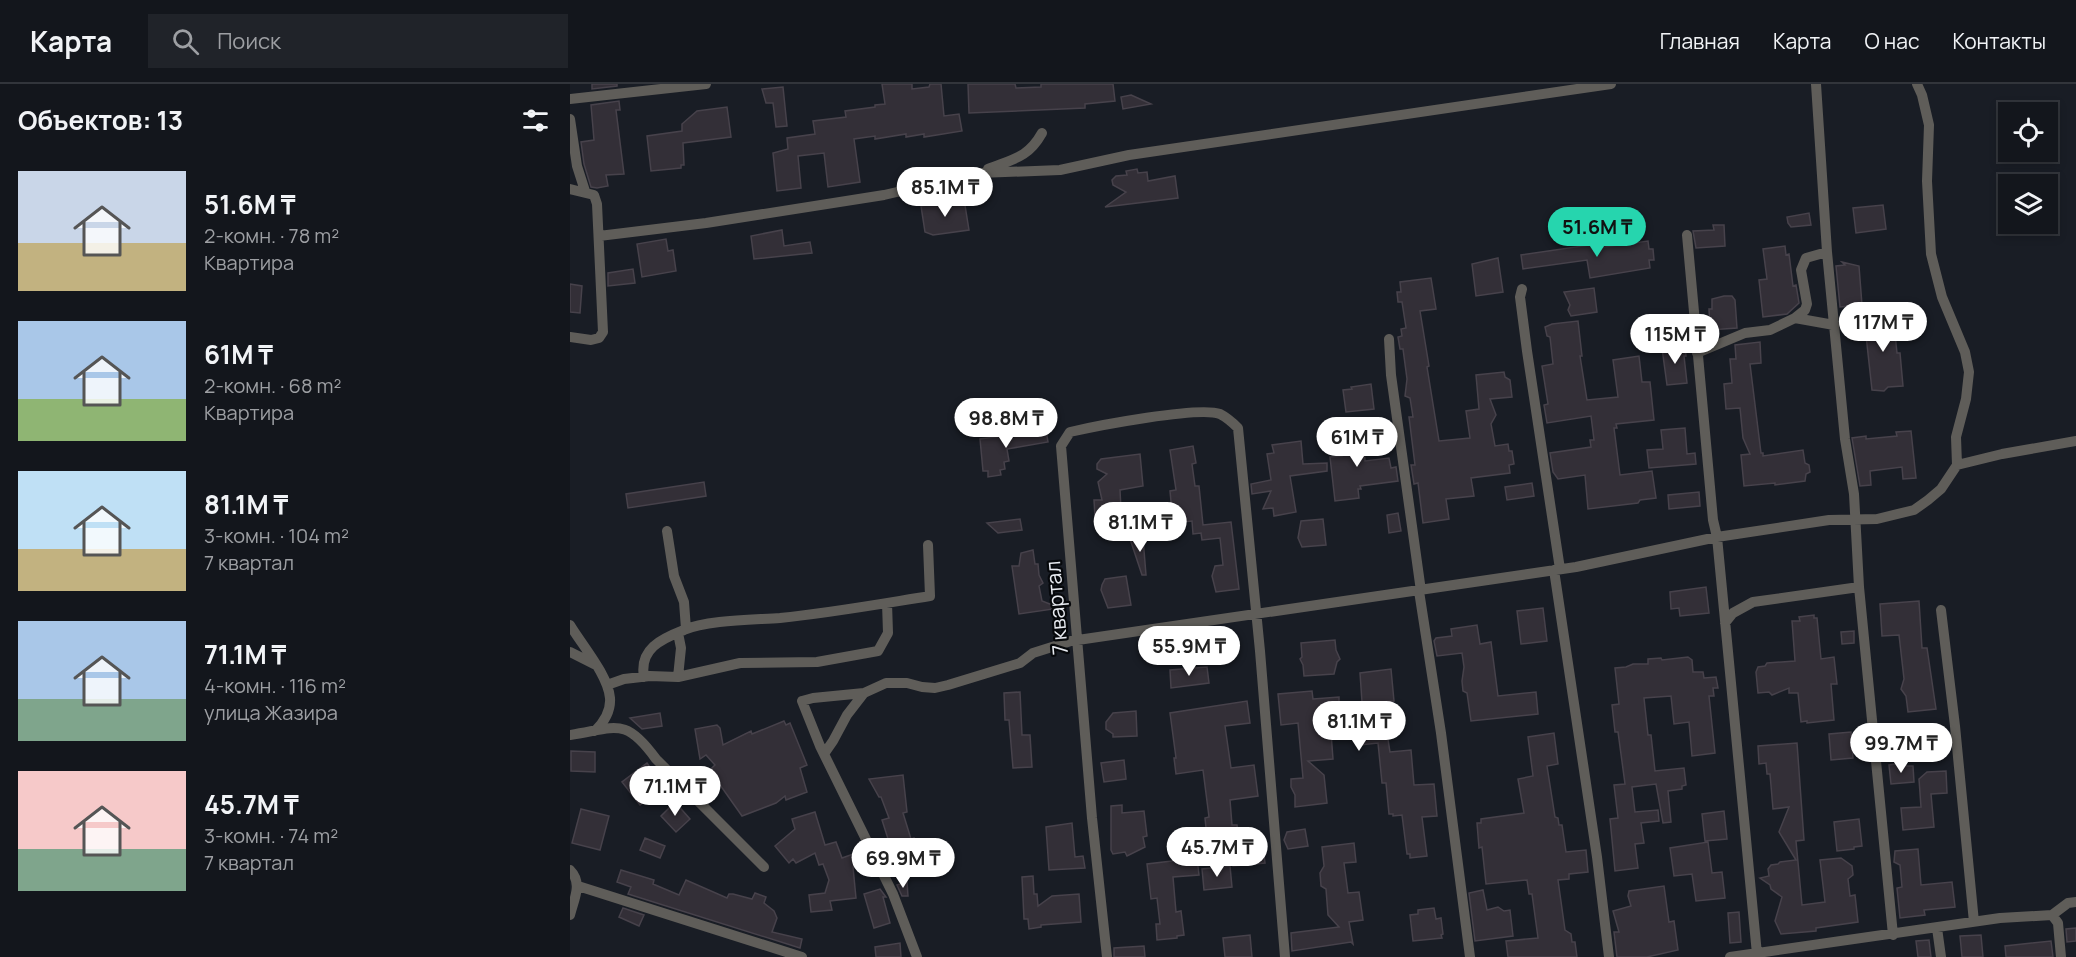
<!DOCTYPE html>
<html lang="ru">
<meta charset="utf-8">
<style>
:root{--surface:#13161c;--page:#202329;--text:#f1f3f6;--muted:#9d9fa3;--line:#32353b;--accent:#26d5ae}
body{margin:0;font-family:Manrope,sans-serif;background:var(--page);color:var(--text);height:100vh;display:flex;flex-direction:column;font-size:22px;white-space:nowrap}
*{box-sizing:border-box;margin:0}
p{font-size:20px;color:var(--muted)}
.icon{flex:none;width:33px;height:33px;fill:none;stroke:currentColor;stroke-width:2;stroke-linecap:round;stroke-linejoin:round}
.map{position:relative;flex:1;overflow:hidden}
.sheet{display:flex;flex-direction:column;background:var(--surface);width:570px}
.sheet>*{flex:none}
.fabs{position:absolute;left:1428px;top:18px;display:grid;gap:12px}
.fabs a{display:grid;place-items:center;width:60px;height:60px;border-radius:0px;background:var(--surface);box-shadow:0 3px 9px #0003,0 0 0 2px var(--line);font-size:30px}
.price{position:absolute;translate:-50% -51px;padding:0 14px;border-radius:21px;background:#fff;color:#222;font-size:20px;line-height:39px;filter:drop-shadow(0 2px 3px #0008)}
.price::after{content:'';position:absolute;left:50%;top:36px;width:18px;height:14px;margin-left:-9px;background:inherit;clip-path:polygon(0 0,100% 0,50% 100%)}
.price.selected{background:var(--accent);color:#111}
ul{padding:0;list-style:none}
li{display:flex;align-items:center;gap:18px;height:150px;padding:0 18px}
li span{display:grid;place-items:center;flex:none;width:168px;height:120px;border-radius:0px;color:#555}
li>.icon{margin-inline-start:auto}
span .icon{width:72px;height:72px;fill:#fffc;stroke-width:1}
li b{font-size:26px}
h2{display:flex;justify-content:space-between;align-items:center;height:72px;padding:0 18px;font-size:26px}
header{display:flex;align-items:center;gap:36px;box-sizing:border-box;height:84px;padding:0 30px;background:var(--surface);border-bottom:2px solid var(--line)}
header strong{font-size:28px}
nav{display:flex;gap:33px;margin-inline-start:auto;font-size:21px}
.search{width:420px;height:54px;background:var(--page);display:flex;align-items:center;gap:15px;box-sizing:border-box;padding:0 21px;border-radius:0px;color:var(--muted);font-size:22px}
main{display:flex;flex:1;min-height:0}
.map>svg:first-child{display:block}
</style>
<header>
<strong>Карта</strong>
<div class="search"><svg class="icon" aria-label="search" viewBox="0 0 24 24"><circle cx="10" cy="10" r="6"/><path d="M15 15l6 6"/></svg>Поиск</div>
<nav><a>Главная</a><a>Карта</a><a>О нас</a><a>Контакты</a></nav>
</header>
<main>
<section class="sheet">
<h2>Объектов: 13<svg class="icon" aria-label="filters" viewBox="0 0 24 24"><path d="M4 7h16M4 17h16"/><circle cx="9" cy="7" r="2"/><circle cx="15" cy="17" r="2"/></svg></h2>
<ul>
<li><span style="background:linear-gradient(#c9d6e8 60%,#c2b280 0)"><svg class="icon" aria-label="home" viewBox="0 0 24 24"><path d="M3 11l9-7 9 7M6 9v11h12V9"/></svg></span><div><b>51.6M ₸</b><p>2-комн. · 78 m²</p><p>Квартира</p></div></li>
<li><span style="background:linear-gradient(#a9c7e8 65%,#8fb573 0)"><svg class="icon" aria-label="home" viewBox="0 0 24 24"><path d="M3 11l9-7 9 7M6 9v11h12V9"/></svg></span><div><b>61M ₸</b><p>2-комн. · 68 m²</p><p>Квартира</p></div></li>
<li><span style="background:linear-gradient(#bfe0f5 65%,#c2b280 0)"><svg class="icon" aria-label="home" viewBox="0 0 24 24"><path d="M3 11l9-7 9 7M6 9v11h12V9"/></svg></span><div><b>81.1M ₸</b><p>3-комн. · 104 m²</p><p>7 квартал</p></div></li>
<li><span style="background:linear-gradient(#a9c7e8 65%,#7fa58c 0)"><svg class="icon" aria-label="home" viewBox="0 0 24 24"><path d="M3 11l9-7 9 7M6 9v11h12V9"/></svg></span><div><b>71.1M ₸</b><p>4-комн. · 116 m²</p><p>улица Жазира</p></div></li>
<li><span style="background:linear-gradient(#f6c9c9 65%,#7fa58c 0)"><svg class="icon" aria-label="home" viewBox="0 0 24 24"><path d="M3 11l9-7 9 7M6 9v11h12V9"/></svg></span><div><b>45.7M ₸</b><p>3-комн. · 74 m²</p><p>7 квартал</p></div></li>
</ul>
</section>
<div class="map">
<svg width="1506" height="873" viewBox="0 0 1506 873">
<rect width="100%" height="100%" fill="#191d25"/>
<path fill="#332f37" stroke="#47424b" stroke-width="1.5" d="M22,0H47V2L22,5Z
M312,0H342V5L359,3L360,0H371L374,32L389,30L392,47L354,53V50L336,53V50L305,55V52L284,55L290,98L258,103L254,69L228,72L231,104L207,107L203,69L218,65L217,54L245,50L243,37L276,33L275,27L305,23V21L315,20Z
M398,0H445L446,4L471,3V0H543L545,17L515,20V24L399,29Z
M213,3L217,42L206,43L203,19H196L192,5Z
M561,11L581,20L553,25L551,13Z
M49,17L50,26H46L54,90L36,91L38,102L27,104L21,103L14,80L11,58L24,56L21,21Z
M157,23L161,53L113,59L114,81H111V84L81,87L77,52L112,47V40L127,27Z
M567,85L568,89L577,88L578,97L605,92L608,114L535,123L556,108L543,101L542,96L546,92L557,91L556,87Z
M394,115L399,146L363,151L355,148L351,122Z
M1313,121L1316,145L1286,149L1283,124Z
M1239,129L1241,141L1221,143L1218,139L1217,133Z
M1143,141H1154L1155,162L1126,164L1123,147L1144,146Z
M212,146L214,162L240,158L242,169L184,175L181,152Z
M96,155L98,167L103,166L106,187L72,193L67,160Z
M1078,157L1079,165H1083L1084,176H1079L1080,184L1020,194L1017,176L953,185L951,171L1026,160L1027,164Z
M1215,162L1216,171L1219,170L1223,202L1226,201L1229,219L1217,230L1193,233L1189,196L1197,195L1193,165Z
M928,174L933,208L906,212L902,180Z
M1272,178L1289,182L1292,221L1270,223L1266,182L1275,181Z
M63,185L65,199L38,202V189Z
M861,194L866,225L850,227L859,282L857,283L869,357L900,354L896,327L909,325L906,291L934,288L935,293L940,296L942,313L920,315L926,331L921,340L925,362L938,360L939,367H942L944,380L939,381L940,389L901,394L904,412L876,415L879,435L853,439L848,399L844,400L841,381H845L839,333H843L840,314L835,312L837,295L833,265H830L828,253L832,252L831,245L836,244L832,218H828L827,208H831L830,198Z
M0,200L12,202L10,229L0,228Z
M1024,204L1027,228L1001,232L998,226L1000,221L994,208Z
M1154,212H1162L1165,216L1167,244L1140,246L1139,225H1142V215Z
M1323,230L1327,269H1330L1333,302L1318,303L1314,307L1302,306L1294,233Z
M1008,237L1012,272H1010L1017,316L1048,313L1043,276L1069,272L1072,298H1080L1084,336L1046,340L1047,344H1044L1050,391L1082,387L1086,414L1070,416L1068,419L1018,425L1015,391L988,395L983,388L980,369L1021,363L1020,356H1024L1021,332L977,339L974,321L978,320L972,282L983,280L980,253L977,252L975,243L982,240Z
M1190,258L1191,279L1180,280L1191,369H1193V372L1233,366L1235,379L1239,381L1240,388L1236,390L1235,397L1205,401V399L1174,402L1171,371L1180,370L1173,354L1170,324L1156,325L1154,300L1162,299L1160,275H1166L1165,261Z
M1115,261L1116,272H1114L1117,299L1097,301L1092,264Z
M801,300L804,325L776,328L773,306L782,305L781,303Z
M1115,344L1117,370L1125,369L1126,380L1079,384L1077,366L1093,365L1091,346Z
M476,346L478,358L437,365L439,377L434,378L435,385L430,386L431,391L418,393V387H413L410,355Z
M790,347V352H793L795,377L819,374L821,384L826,383L828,397L790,402L791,405H788L789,414L765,417L760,373L772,372L770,348Z
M1341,347L1346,394L1333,395L1332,383L1300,387L1301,401L1290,402L1282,354L1296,352V355L1327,352L1326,348Z
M731,357L733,380L757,379V387L720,392L726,428L704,432L703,424L693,425L701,407L682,410L681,400L701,396L697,370L704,369L702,361Z
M623,362L626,379L622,380L625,402H629L633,441L661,438L669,505L646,508L642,492L645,482L653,481L650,454L632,456L631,449L623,450L622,437L603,439L600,407L606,406L600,366Z
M570,370L573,402L550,406L551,426L556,425L557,446L530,444V433H525L524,416H532L528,398L537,390L527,385V380L531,375Z
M134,398L136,412L58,424L56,410Z
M962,399L964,412L937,416L935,403Z
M1129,408L1130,422L1099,425L1098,411Z
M828,429L831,447L819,449L817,431Z
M450,435L452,446L428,449L417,439Z
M753,435L756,461L732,463L728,454L731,437Z
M573,454L576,491H572L560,455Z
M463,466L465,480H468L469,491L473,499L469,502L472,517L490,524L449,530L442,482H449L451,469Z
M556,492L561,521L538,524L531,506L532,501L535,495Z
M1136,503L1139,529L1110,532L1109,524L1101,525L1100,508Z
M1349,517L1352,564H1357L1366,625L1338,628L1336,612L1331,605L1334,595L1329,551L1312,552L1310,520Z
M973,524L977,557L951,560L947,527Z
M1244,531V534H1247L1251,575L1264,573L1267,600H1261L1264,636L1237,639V637L1231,638L1228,609H1219V604L1202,611L1199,608L1188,609L1186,588L1188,583L1195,582L1197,579L1225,577L1222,537H1230L1229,533Z
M907,541L910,560L921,558L928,612L966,608L968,630L901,637L897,609L893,607L892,597L894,583L892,569L867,572L864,557L866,554L882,552L881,545Z
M1284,547V559L1272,560L1271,548Z
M765,556L766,566L770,575L767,578L764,590L734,592L733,581L730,575L732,573L731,559Z
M1118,573L1122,576L1123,588H1133L1134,594L1146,593L1148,604H1143L1144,612H1139L1145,669L1122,672L1119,638L1104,640L1101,612L1074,614L1078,651H1081L1085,687L1114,684L1116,701L1112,702V705L1098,707L1101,738L1093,739L1086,700L1062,703L1065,728L1088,726L1089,737L1071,739L1074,759L1065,760L1068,784L1045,787L1040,735L1048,734L1044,701L1055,700L1048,648H1045L1042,621L1049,620L1045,584L1056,583L1063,580H1078V575L1091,574L1092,576Z
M637,583L639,599L601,604L600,586Z
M821,585L824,617L812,618L820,668L841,666L844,701L864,700L867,732L852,733L857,772L840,774V770H837L832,731L823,732V730H819L816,699H812L808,659L790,661L786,633L760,635L763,675L738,677L754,691L757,719L725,723V711L721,703V695L733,694L728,639L711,641L708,610L742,607L743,615L769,613V620L792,618L790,589Z
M450,608L452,651H460L462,683L443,684L439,636H435L434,609Z
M677,617L680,639L655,642L661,684L684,681L688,712L660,716L662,741H667L669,760L638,763L635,734L639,733L633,686L606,690L604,674H606L600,629Z
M566,627L567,652L543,653V650L536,645V638L543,629Z
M90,629L92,642L72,645L60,634Z
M214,637L216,641L220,639L237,681L230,684L237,708L216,716L215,712L206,719L172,732L148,698L134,708L127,698L145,681L136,671L130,675L125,645L147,641L150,644L153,661L181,647L182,650Z
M1281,648L1283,674L1261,676L1259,650Z
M984,649L988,680L977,682L985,733L988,734L989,741H992L996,768L1016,766L1018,788L999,790V795L988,796L995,846L1001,850L1002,858H1005L1007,873H938L936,857L968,854L962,810H959L957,796L916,800L912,763L909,764L907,739H911V735L954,729L948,695L963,692L958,653Z
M1227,659L1234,756L1226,757L1232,821L1255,818L1250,776L1271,774L1282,782L1283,791L1278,795L1280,812L1285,811L1288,838L1246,844V847L1211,850L1205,837L1212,813L1201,805L1200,801L1190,794L1199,792L1198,785L1201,781L1208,780L1210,778L1226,776L1209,748L1219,723L1203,725L1200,690H1197L1196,679L1189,680L1188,662Z
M1,667L25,668V688L1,687Z
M554,676L556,695L534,698L531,679Z
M77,679L94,703L70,721L52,698Z
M1332,679L1337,682H1343L1344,698L1321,700L1319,681Z
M1376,687L1377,709L1361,710L1364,743L1333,746L1331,724L1351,723L1349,695L1357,688Z
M333,691L337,728L333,729L341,755L344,754L348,768L340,770L342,791L326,792L324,775L315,778L309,764L320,761L312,736L319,734L311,713H309L299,695Z
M105,718L120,735L106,748L91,732Z
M552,721V729L574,727L577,752L573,753L575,763L557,772L555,768L543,770L541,766V722Z
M11,725L39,732L30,766L2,759Z
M1154,727L1157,755L1135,757L1132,730Z
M245,728L255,761L266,758L272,774L289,768L293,779L283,783L286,814L260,817L262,826L241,828L239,811L255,809L259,796L253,780L249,781L245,769L226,779L223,775L219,779L205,762L225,745L222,735Z
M1289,735L1292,762L1284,763V765L1267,767L1264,738Z
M502,739L505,773L513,772L515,784L479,786L476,743Z
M735,745L738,762L718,765L714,756L717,748Z
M75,754L95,762L90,774L70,766Z
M1138,758L1142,789L1152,788L1155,814L1126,817L1122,790L1104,792L1100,764Z
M784,759L786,778L774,779L778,809L789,808L793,836L779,838L783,860L781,858L722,867L721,849L769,843L758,831L756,805L751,802L750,789L754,782L752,763Z
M693,763L695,779L663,782L661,766Z
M1348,765L1351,801L1382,798L1385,823L1354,826L1355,831L1330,834L1327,804L1332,803L1330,781L1324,778L1325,767Z
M627,774L629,791L603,793L606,828L611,827L614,851L607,852V854L587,856L586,840H590L587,814L581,815L577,780Z
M660,782L662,803L634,806L632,785Z
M51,786L84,796L83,800L109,811L116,796L157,814L159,810H163L182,815L185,809L196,813L194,819L204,827L207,834L202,848L232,855L230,864L58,810L61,803L47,798Z
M463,792L464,810H467L468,822L482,812L509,810L511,838L471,841V843L459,845L458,835H454L452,793Z
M337,798L338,812H332L327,801Z
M1094,802L1099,838L1104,837L1108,866L1077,873H1047L1044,848H1049L1043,827L1061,822L1058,812L1059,807Z
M310,805L316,813H313L320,839L304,844L294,810Z
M913,806L917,826L928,823L934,827L940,826L943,852L905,857L899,809Z
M53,824L74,831L69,842L49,833Z
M864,824L866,835L871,834L873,850L871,851L872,854L843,857L840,831L848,830V826Z
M1169,828L1171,858L1160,859L1158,829Z
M1506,844V857L1497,858L1496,845Z
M680,851L682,873H655L653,854Z
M1411,851L1413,873H1392L1390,852Z
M1359,856L1361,873H1348L1346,857Z
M1481,857L1483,873H1436L1435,862Z
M330,859L331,873H306L305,863Z
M574,862L575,873H544V864Z"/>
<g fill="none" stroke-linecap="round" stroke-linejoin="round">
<path stroke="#5f5d59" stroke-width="10" d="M1246,0L1257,168
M1347,0L1352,11L1359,41L1357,97L1361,170L1372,213L1395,268L1399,288L1396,315L1386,353L1387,381
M0,15L136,0
M0,35L7,82L15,107
M418,85C443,75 458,74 472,49
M0,105L24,111L27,120L33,248L29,254L21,256L0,253
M1117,151L1143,436L1147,453L1187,870
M29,152L136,139L314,111L409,89L490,86L559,71L1041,0
M952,205L950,213L957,267L990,485
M1225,234L1264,241
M819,255L821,291L851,507
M1127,269L1175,249L1200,246L1225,234L1235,226L1237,220L1231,186L1236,174L1257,168L1275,355L1284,410L1289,503L1323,851
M97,447L104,492L114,518L116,545
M984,486L1027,773L1039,873
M849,507L871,649L900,873
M1371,526L1385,642L1404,838
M1155,539L1163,529L1183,518L1289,503
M0,541C12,561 38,591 40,614C41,627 33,639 25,647
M108,549L111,564L108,593
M0,568L24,580
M74,593C69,565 91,555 114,546C137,536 183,536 210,534C260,529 310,520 360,512L358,461
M37,601L54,595L80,592L108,593L170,579L247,578L308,567L318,549L317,519
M0,651C46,644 55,632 86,675L194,783
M254,670L263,657L277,631L294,609
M0,786C13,799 4,815 0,831
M8,802L232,873
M1482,831L1488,839L1491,873
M1367,844L1371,873
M347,873L323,810L250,662L232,617L243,614L294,609L316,599H337L352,603L365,604L378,601L450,579L463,569L501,557L1006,483L1147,453L1259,436L1307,435L1344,426L1358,416L1371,405L1387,381L1432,370L1506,357
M537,873L522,734L491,362L500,348C526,342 629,322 650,330C656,333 663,339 668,344L690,567L715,873
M1160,873L1430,834L1482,831L1498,819L1506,818"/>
</g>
<g text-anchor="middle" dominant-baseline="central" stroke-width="4.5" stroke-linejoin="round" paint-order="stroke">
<g font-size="21" fill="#e8ebf1" stroke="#06080b">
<text transform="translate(486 524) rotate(-95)">7 квартал</text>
</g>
</g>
</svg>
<div class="fabs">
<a><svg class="icon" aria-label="locate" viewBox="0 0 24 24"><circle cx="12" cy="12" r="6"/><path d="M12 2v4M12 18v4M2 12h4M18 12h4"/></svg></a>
<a><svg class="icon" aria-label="layers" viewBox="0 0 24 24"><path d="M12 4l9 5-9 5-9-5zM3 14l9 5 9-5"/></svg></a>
</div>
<b class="price" style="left:375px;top:134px">85.1M ₸</b>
<b class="price selected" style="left:1027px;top:174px">51.6M ₸</b>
<b class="price" style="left:1313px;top:269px">117M ₸</b>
<b class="price" style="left:1105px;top:281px">115M ₸</b>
<b class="price" style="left:436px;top:365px">98.8M ₸</b>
<b class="price" style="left:787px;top:384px">61M ₸</b>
<b class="price" style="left:570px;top:469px">81.1M ₸</b>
<b class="price" style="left:619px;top:593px">55.9M ₸</b>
<b class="price" style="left:789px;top:668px">81.1M ₸</b>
<b class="price" style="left:1331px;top:690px">99.7M ₸</b>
<b class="price" style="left:105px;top:733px">71.1M ₸</b>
<b class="price" style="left:647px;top:794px">45.7M ₸</b>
<b class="price" style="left:333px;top:805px">69.9M ₸</b>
</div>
</main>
